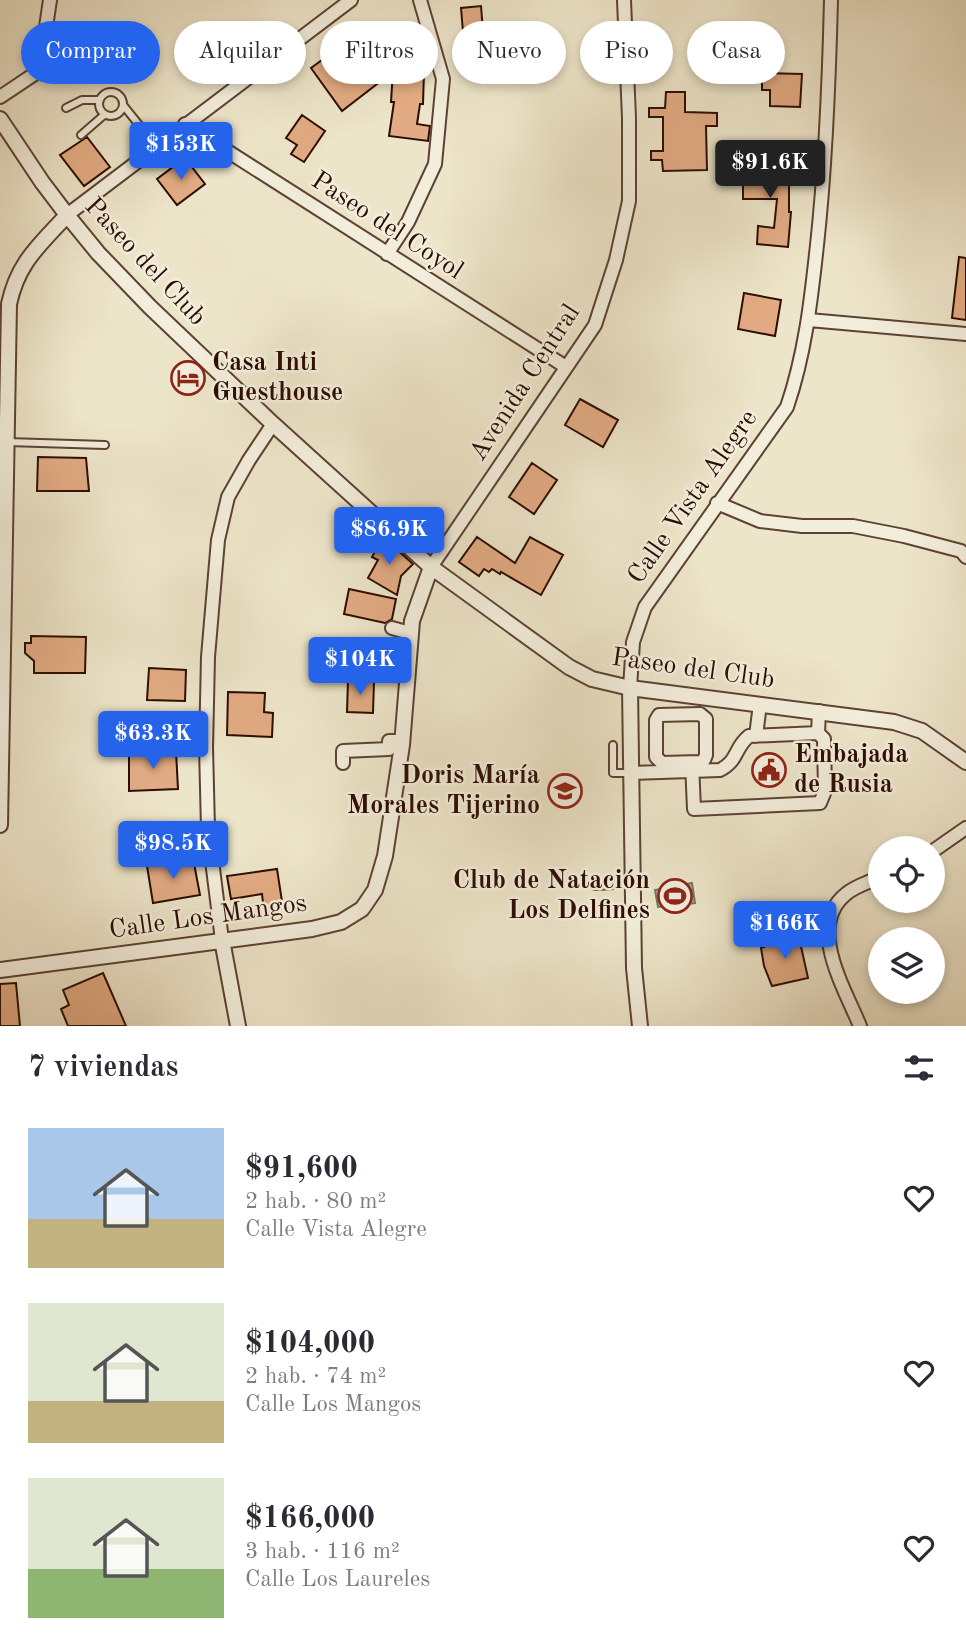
<!DOCTYPE html>
<html lang="es">
<meta charset="utf-8">
<style>
:root{--surface:#fff;--page:#f2f2f3;--text:#2b2b33;--muted:#7c7c81;--accent:#2563eb}
body{margin:0;font-family:"Old Standard TT",serif;background:var(--page);color:var(--text);height:100vh;display:flex;flex-direction:column;font-size:26px;white-space:nowrap}
*{box-sizing:border-box;margin:0}
p{font-size:23px;color:var(--muted)}
.icon{flex:none;width:38px;height:38px;fill:none;stroke:currentColor;stroke-width:2;stroke-linecap:round;stroke-linejoin:round}
.map{position:relative;height:1026px;overflow:hidden}
.panel{display:flex;flex-direction:column;background:var(--surface);flex:1}
.panel>*{flex:none}
.top-card{position:absolute;left:21px;top:21px;width:924px;height:63px;display:flex;gap:14px}
.controls{position:absolute;left:868px;top:836px;display:grid;gap:14px}
.controls a{display:grid;place-items:center;width:77px;height:77px;border-radius:50%;background:var(--surface);box-shadow:0 4px 10px #0003;font-size:35px}
.price{position:absolute;translate:-50% -60px;padding:0 16px;border-radius:7px;background:var(--accent);color:#fff;font-size:23px;line-height:46px;filter:drop-shadow(0 2px 4px #0008)}
.price::after{content:'';position:absolute;left:50%;top:42px;width:21px;height:16px;margin-left:-10px;background:inherit;clip-path:polygon(0 0,100% 0,50% 100%)}
.price.active{background:#222;color:#fff}
ul{padding:0;list-style:none}
li{display:flex;align-items:center;gap:21px;height:175px;padding:0 28px}
li span{display:grid;place-items:center;flex:none;width:196px;height:140px;border-radius:0px;color:#555}
li>.icon{margin-inline-start:auto}
span .icon{width:84px;height:84px;fill:#fffc;stroke-width:1}
li b{font-size:30px}
h2{display:flex;justify-content:space-between;align-items:center;height:84px;padding:0 28px;font-size:30px}
.pill{padding:0 24px;border-radius:32px;background:var(--surface);box-shadow:0 4px 10px #0003;font-size:24px;line-height:63px}
.pill.active{background:var(--accent);color:#fff}
.map>svg:first-child{display:block}
</style>
<div class="map">
<svg width="966" height="1026" viewBox="0 0 966 1026">
<rect width="100%" height="100%" fill="#ede5c9"/>
<filter id="stains"><feTurbulence type="fractalNoise" baseFrequency=".00286" numOctaves="4"/><feColorMatrix values="0 0 0 0 .2 0 0 0 0 .09 0 0 0 0 .02 0 0 0 .5 -.17"/></filter>
<radialGradient id="worn" r=".72"><stop offset=".6" stop-color="#630" stop-opacity="0"/><stop offset="1" stop-color="#630" stop-opacity=".3"/></radialGradient>
<path fill="#9ac0b1" stroke="#6e786b" stroke-width="2" d="M692,883L695,903L658,907L655,890Z"/>
<path fill="#e2ab83" stroke="#2d0c02" stroke-width="2" d="M481,6L484,43L464,44L461,8Z
M347,42L377,84L342,111L311,68Z
M393,70L424,72L423,104H420L417,124L430,126L428,141L389,136L394,102H391Z
M762,73L802,74L800,107L770,106V90H762Z
M666,92H685V112L717,113V126H706L707,170L663,171L662,160H651V151H663V117H649V108H665Z
M302,115L325,131L304,162L291,154L297,145L286,138Z
M87,137L110,167L84,186L60,155Z
M185,158L205,184L177,205L157,179Z
M743,166H789V212H791L788,247L757,244L758,226L774,228L777,199H743Z
M959,257L966,258V320L952,318Z
M744,293L781,300L775,336L738,329Z
M580,399L618,420L603,447L565,425Z
M38,457L86,458L89,491H37Z
M532,463L557,480L534,514L509,497Z
M383,537L413,564L401,576L397,595L368,578L378,560L372,557Z
M477,537L515,563L530,537L563,555L541,595L501,572L500,574L492,569L489,572L484,569L479,576L459,562Z
M349,589L396,599L392,619L385,623L344,614Z
M31,636L86,637L85,673H34V661L25,653V643H31Z
M149,668L186,670L185,701L147,700Z
M348,680L374,681L373,713L347,712Z
M228,692L265,693L264,712L273,713L272,737L227,735Z
M176,751L178,789L129,791V753Z
M193,858L200,895L153,903L147,866Z
M277,869L283,908L264,911L262,894L231,899L227,876Z
M798,933L808,978L772,986L764,966L761,948Z
M103,973L126,1026H68L61,1009L69,1005L63,990Z
M16,983L20,1026H0V984Z"/>
<g fill="none" stroke-linecap="round" stroke-linejoin="round">
<g stroke="#5d4234" stroke-width="10">
<path id="service" d="M99 104a12 12 0 1 1 24 0a12 12 0 1 1-24 0Z
M123,105L156,146
M66,108L82,100H100
M81,135L104,115
M7,442L105,445
M613,745V773H631
M595,886L633,884"/>
</g>
<g stroke="#5d4234" stroke-width="16">
<path id="minor" d="M0,97L36,73L43,47L50,0
M185,124L566,367
M67,215L351,0
M387,254L408,222L435,164L443,79L420,0
M809,320L966,334
M717,503L760,521L802,526H853L904,536L961,551L966,557
M431,567L595,325L616,260L629,201V118L624,0
M392,628L410,633
M630,688L633,642L645,607L787,407C805,354 811,301 817,245C826,163 829,82 831,0
M700,714L706,719V755L704,760L700,762L662,763L656,757V720L659,715Z
M756,736L760,704
M343,763V751L389,749V741H402
M692,763L694,809L820,803L825,791L824,739L818,733L819,711
M631,773L720,770C739,760 734,748 749,736L818,733
M933,851L966,828
M222,940L208,829L206,747L208,657L218,540L228,497L249,460L273,424
M860,1026C845,989 806,926 846,894C855,886 870,882 880,877"/>
</g>
<g stroke="#5d4234" stroke-width="18">
<path id="tertiary" d="M0,119L42,182L67,215L98,253L150,307L273,424L431,567L569,667L592,679L630,688L894,722L922,731L966,762
M630,688L634,968L640,1026
M0,825L9,304C18,262 39,246 67,215
M222,940L238,1026
M0,970L312,929L341,922L362,909L375,890L385,856L402,745L412,621L431,567"/>
</g>
<use href="#service" stroke="#f3eedc" stroke-width="6"/>
<use href="#minor" stroke="#f3eedc" stroke-width="12"/>
<use href="#tertiary" stroke="#f3eedc" stroke-width="14"/>
</g>
<defs>
<g id="hotel-ring" transform="scale(1.75)"><circle r="9.5" fill="#f3eedc" stroke="#8f2418" stroke-width="1.5"/><path d="M-6-4.5h1.5V1H6V5H4.5V3h-9V5H-6ZM-4 0a1.8 1.8 0 1 1 3.6 0ZM.5 0V-2.5h3Q6-2.5 6 0Z" fill="#8f2418"/></g>
<g id="civic-ring" transform="scale(1.75)"><circle r="9.5" fill="#f3eedc" stroke="#8f2418" stroke-width="1.5"/><path d="M-.6-6.5H3V-4.5H.6V-3L4-1V1h2V6H-6V1h2V-1L-.6-3ZM-1.2 2.5V6h2.4V2.5Z" fill="#8f2418"/></g>
<g id="school-ring" transform="scale(1.75)"><circle r="9.5" fill="#f3eedc" stroke="#8f2418" stroke-width="1.5"/><path d="M0-5L7-2L0 1L-7-2ZM-4 1L0 2.5L4 1V4Q0 6-4 4Z" fill="#8f2418"/></g>
<g id="stadium-ring" transform="scale(1.75)"><circle r="9.5" fill="#f3eedc" stroke="#8f2418" stroke-width="1.5"/><path d="M0-5a6.5 5 0 1 0 0 10a6.5 5 0 1 0 0-10ZM-3.5-1.8h7v3.6h-7Z" fill="#8f2418"/></g>
</defs>
<g fill-rule="evenodd">
<use href="#hotel-ring" x="188" y="378"/>
<use href="#civic-ring" x="769" y="770"/>
<use href="#school-ring" x="565" y="791"/>
<use href="#stadium-ring" x="675" y="896"/>
</g>
<g text-anchor="middle" dominant-baseline="central" stroke-width="5" stroke-linejoin="round" paint-order="stroke">
<g font-size="26" fill="#2d0c02" stroke="#f3eedc">
<text transform="translate(387 226) rotate(33)">Paseo del Coyol</text>
<text transform="translate(145 262) rotate(47)">Paseo del Club</text>
<text transform="translate(525 383) rotate(-57)">Avenida Central</text>
<text transform="translate(693 497) rotate(-55)">Calle Vista Alegre</text>
<text transform="translate(693 669) rotate(8)">Paseo del Club</text>
<text transform="translate(208 917) rotate(-8)">Calle Los Mangos</text>
</g>
<g font-size="26" font-weight="bold" fill="#2d0c02" stroke="#f3eedc" text-anchor="start">
<text x="212" y="363">Casa Inti<tspan x="212" dy="30">Guesthouse</tspan></text>
<text x="794" y="755">Embajada<tspan x="794" dy="30">de Rusia</tspan></text>
<text x="540" y="776" text-anchor="end">Doris María<tspan x="540" dy="30">Morales Tijerino</tspan></text>
<text x="650" y="881" text-anchor="end">Club de Natación<tspan x="650" dy="30">Los Delfines</tspan></text>
</g>
</g>
<rect width="100%" height="100%" filter="url(#stains)"/>
<rect width="100%" height="100%" fill="url(#worn)"/>
</svg>
<div class="controls">
<a><svg class="icon" aria-label="locate" viewBox="0 0 24 24"><circle cx="12" cy="12" r="6"/><path d="M12 2v4M12 18v4M2 12h4M18 12h4"/></svg></a>
<a><svg class="icon" aria-label="layers" viewBox="0 0 24 24"><path d="M12 4l9 5-9 5-9-5zM3 14l9 5 9-5"/></svg></a>
</div>
<b class="price" style="left:181px;top:182px">$153K</b>
<b class="price active" style="left:770px;top:200px">$91.6K</b>
<b class="price" style="left:389px;top:567px">$86.9K</b>
<b class="price" style="left:360px;top:697px">$104K</b>
<b class="price" style="left:153px;top:771px">$63.3K</b>
<b class="price" style="left:173px;top:881px">$98.5K</b>
<b class="price" style="left:785px;top:961px">$166K</b>
<div class="top-card">
<a class="pill active">Comprar</a>
<a class="pill">Alquilar</a>
<a class="pill">Filtros</a>
<a class="pill">Nuevo</a>
<a class="pill">Piso</a>
<a class="pill">Casa</a>
</div>
</div>
<section class="panel">
<h2>7 viviendas<svg class="icon" aria-label="filters" viewBox="0 0 24 24"><path d="M4 7h16M4 17h16"/><circle cx="9" cy="7" r="2"/><circle cx="15" cy="17" r="2"/></svg></h2>
<ul>
<li><span style="background:linear-gradient(#a9c7e8 65%,#c2b280 0)"><svg class="icon" aria-label="home" viewBox="0 0 24 24"><path d="M3 11l9-7 9 7M6 9v11h12V9"/></svg></span><div><b>$91,600</b><p>2 hab. · 80 m²</p><p>Calle Vista Alegre</p></div><svg class="icon" aria-label="heart" viewBox="0 0 24 24"><path d="M12 20l-8-8c-3-5 5-10 8-4 3-6 11-1 8 4z"/></svg></li>
<li><span style="background:linear-gradient(#dfe7d0 70%,#c2b280 0)"><svg class="icon" aria-label="home" viewBox="0 0 24 24"><path d="M3 11l9-7 9 7M6 9v11h12V9"/></svg></span><div><b>$104,000</b><p>2 hab. · 74 m²</p><p>Calle Los Mangos</p></div><svg class="icon" aria-label="heart" viewBox="0 0 24 24"><path d="M12 20l-8-8c-3-5 5-10 8-4 3-6 11-1 8 4z"/></svg></li>
<li><span style="background:linear-gradient(#dfe7d0 65%,#8fb573 0)"><svg class="icon" aria-label="home" viewBox="0 0 24 24"><path d="M3 11l9-7 9 7M6 9v11h12V9"/></svg></span><div><b>$166,000</b><p>3 hab. · 116 m²</p><p>Calle Los Laureles</p></div><svg class="icon" aria-label="heart" viewBox="0 0 24 24"><path d="M12 20l-8-8c-3-5 5-10 8-4 3-6 11-1 8 4z"/></svg></li>
</ul>
</section>
